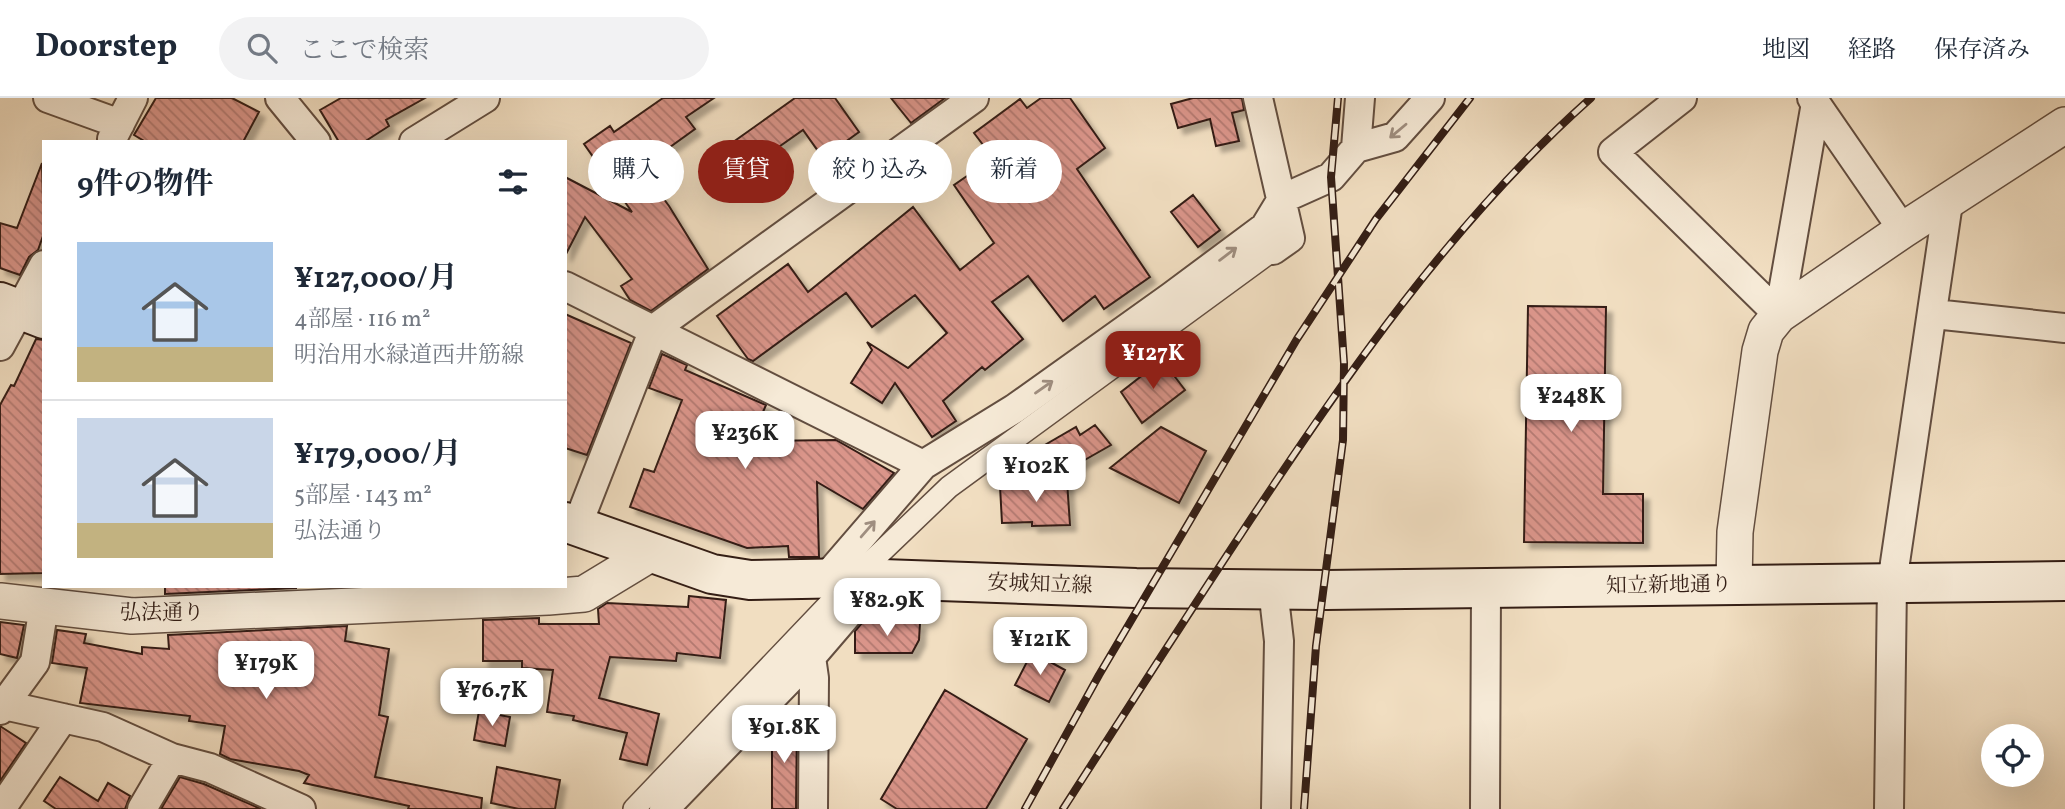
<!DOCTYPE html>
<html lang="ja">
<meta charset="utf-8">
<style>
:root{--surface:#fff;--page:#f2f2f3;--text:#1f2937;--muted:#747a83;--line:#e0e1e3;--accent:#8f2418}
body{margin:0;font-family:Vollkorn,"Noto Serif JP",serif;background:var(--page);color:var(--text);height:100vh;display:flex;flex-direction:column;font-size:26px;white-space:nowrap}
*{box-sizing:border-box;margin:0}
p{font-size:23px;color:var(--muted)}
.icon{flex:none;width:38px;height:38px;fill:none;stroke:currentColor;stroke-width:2;stroke-linecap:round;stroke-linejoin:round}
.map{position:relative;flex:1;overflow:hidden}
.panel{position:absolute;left:42px;top:42px;width:525px;height:448px;display:flex;flex-direction:column;background:var(--surface);border-radius:0px;box-shadow:0 7px 28px #0002}
.panel>*{flex:none}
.top-card{position:absolute;left:588px;top:42px;width:665px;height:63px;display:flex;gap:14px}
.tools{position:absolute;left:1981px;top:626px;display:grid;gap:14px}
.tools a{display:grid;place-items:center;width:63px;height:63px;border-radius:50%;background:var(--surface);box-shadow:0 7px 28px #0002;font-size:35px}
.price{position:absolute;translate:-50% -60px;padding:0 16px;border-radius:14px;background:#fff;color:#222;font-size:23px;line-height:46px;filter:drop-shadow(0 2px 4px #0008)}
.price::after{content:'';position:absolute;left:50%;top:42px;width:21px;height:16px;margin-left:-10px;background:inherit;clip-path:polygon(0 0,100% 0,50% 100%)}
.price.active{background:var(--accent);color:#fff}
ul{padding:0;list-style:none}
li{display:flex;align-items:center;gap:21px;height:175px;padding:0 35px}
li+li{border-top:2px solid var(--line)}
li span{display:grid;place-items:center;flex:none;width:196px;height:140px;border-radius:0px;color:#555}
li>.icon{margin-inline-start:auto}
span .icon{width:84px;height:84px;fill:#fffc;stroke-width:1}
li b{font-size:30px}
h2{display:flex;justify-content:space-between;align-items:center;height:84px;padding:0 35px;font-size:30px}
.pill{padding:0 24px;border-radius:32px;background:var(--surface);box-shadow:0 7px 28px #0002;font-size:24px;line-height:63px}
.pill.active{background:var(--accent);color:#fff}
header{display:flex;align-items:center;gap:42px;box-sizing:border-box;height:98px;padding:0 35px;background:var(--surface);border-bottom:2px solid var(--line)}
header strong{font-size:33px}
nav{display:flex;gap:38px;margin-inline-start:auto;font-size:24px}
.search{width:490px;height:63px;background:var(--page);display:flex;align-items:center;gap:18px;box-sizing:border-box;padding:0 24px;border-radius:38px;color:var(--muted);font-size:26px}
.map>svg:first-child{display:block}
</style>
<header>
<strong>Doorstep</strong>
<div class="search"><svg class="icon" aria-label="search" viewBox="0 0 24 24"><circle cx="10" cy="10" r="6"/><path d="M15 15l6 6"/></svg>ここで検索</div>
<nav><a>地図</a><a>経路</a><a>保存済み</a></nav>
</header>
<div class="map">
<svg width="2065" height="711" viewBox="0 0 2065 711">
<defs>
<pattern id="building-back-hatch" width="6" height="6" patternUnits="userSpaceOnUse" patternTransform="scale(1.75)"><rect width="6" height="6" fill="#da958a"/><path d="M-1 5l2 2M0 0l6 6M5-1l2 2" fill="none" stroke="#b27970"/></pattern>
<filter id="shadow"><feDropShadow dx="6" dy="6" stdDeviation="2" flood-color="#0004"/></filter>
</defs>
<rect width="100%" height="100%" fill="#f1dec1"/>
<filter id="stains"><feTurbulence type="fractalNoise" baseFrequency=".00286" numOctaves="4"/><feColorMatrix values="0 0 0 0 .2 0 0 0 0 .09 0 0 0 0 .02 0 0 0 .5 -.17"/></filter>
<radialGradient id="worn" r=".72"><stop offset=".6" stop-color="#630" stop-opacity="0"/><stop offset="1" stop-color="#630" stop-opacity=".3"/></radialGradient>
<path fill="url(#building-back-hatch)" stroke="#341e15" stroke-width="2" filter="url(#shadow)" d="M156,0H232L259,14L243,44H146L134,37Z
M341,0H425L386,22L389,28L364,44H339L320,12Z
M663,0H714L686,19L695,31L641,70L669,108L708,171L651,213L630,202L621,188L632,181L585,119L565,158V79L632,114L584,46L610,28L614,34Z
M795,0H835L859,34L823,60L803,32L746,72L729,47Z
M891,0H945L911,25Z
M1041,0H1070L1105,50L1077,71L1150,179L1104,211L1095,198L1063,223L1028,178L992,204L1023,241L985,272L982,269L943,303L956,323L932,339L895,285L882,305L851,285L872,252L867,244L908,270L947,235L915,197L872,229L846,195L753,263L748,261L717,218L788,166L808,194L913,109L960,172L994,145L954,87L993,60L974,35L1020,1L1027,10Z
M1193,0H1242L1244,12L1232,15L1239,43L1216,48L1210,21L1178,30L1171,6Z
M42,65L44,135L38,152L29,159L20,177L0,170V125L17,130Z
M1193,97L1220,132L1198,149L1171,114Z
M1528,208L1606,209L1603,396H1643V445L1524,444Z
M565,216L631,245L587,357L565,350Z
M36,241L44,242V475L0,476V307L11,287L14,288Z
M662,256L687,267L685,272L766,307L757,328L762,331L758,343L836,342L894,375L863,411L817,384L819,459H789L788,448L747,450L630,409L644,371L654,374L682,302L649,290Z
M1162,262L1185,292L1142,325L1121,294Z
M1095,327L1111,347L1060,376L1043,348L1076,329L1080,337Z
M1161,329L1206,353L1179,405L1110,370Z
M1067,383L1070,427L1032,428V424L1002,425L1000,388Z
M165,488H296V490L165,496Z
M689,498L726,502L720,560L677,555L676,563L610,559L599,600L659,616L647,667L620,661L627,635L573,622L574,618L547,614L553,572L522,570V563H483V522L539,520V526H599L598,511L607,505L688,509Z
M0,524L24,527L17,560L0,556Z
M862,525H920L919,542L912,555H855V533Z
M347,528L345,543L389,551L379,617L388,619L375,679L482,700L481,711H408L409,708L304,685L309,677L299,673L230,661L220,656L225,628L189,623L190,618L80,605L87,570L52,565L57,532L86,536L84,545L142,556V549L169,551L168,537Z
M1032,554L1065,572L1049,604L1015,587Z
M945,592L1027,641L986,711H897L881,701Z
M479,613L510,619L505,648L474,642Z
M772,623H797L796,711H772Z
M0,628L26,645L0,683Z
M497,669L560,682L555,711H519L491,705Z
M60,679L98,703L108,685L130,698L125,711H56L44,703Z
M180,679L204,686L261,711H161Z"/>
<g fill="none" stroke-linecap="round" stroke-linejoin="round">
<g stroke="#634e40" stroke-width="24">
<path id="pedestrian" d="M634,711L854,480L949,389L1273,152"/>
</g>
<g stroke="#634e40" stroke-width="32">
<path id="minor" d="M48,0L120,26
M280,0L316,44
M1258,0L1290,140L1273,152
M1682,0L1613,54L1779,217
M1812,0L1903,132
M112,41L133,0
M414,44L485,0
M1356,50L1360,0
M565,188L923,367
M1934,216L2065,230
M1779,217L1816,5
M0,248L44,167
M577,428L654,231L974,0
M824,482L923,367L1014,311L1171,199L1265,129L1282,101L1331,79L1356,50L1395,39L1430,0
M1273,491L1279,543L1276,711
M811,559L814,580L813,711
M4,607L103,629L172,660L210,670L301,711
M0,612L35,564L44,508
M1,711L63,620
M142,711L172,660
M664,711L811,559L878,481
M1485,711L1486,492
M1889,711L1892,485L1948,105"/>
</g>
<g stroke="#634e40" stroke-width="38">
<path id="tertiary" d="M1734,487L1735,434L1760,253L1766,233L1779,217L1903,132L2065,27
M0,503L132,518L548,499L584,496L650,456"/>
</g>
<g stroke="#341e15" stroke-width="42">
<path id="secondary" d="M0,204L44,221
M565,424L712,476L750,482L854,480L1136,490L1326,492L2065,483"/>
</g>
<use href="#pedestrian" stroke="#f6ead7" stroke-width="21"/>
<use href="#minor" stroke="#f6ead7" stroke-width="28"/>
<use href="#tertiary" stroke="#f6ead7" stroke-width="35"/>
<use href="#secondary" stroke="#f6ead7" stroke-width="38"/>
<g stroke="#341e15" stroke-width="8">
<path id="rail" d="M1025,711L1099,577L1297,241L1376,121L1470,0
M1063,711C1122,619 1181,527 1241,436C1343,281 1452,123 1591,0
M1304,711L1316,548L1343,342L1344,265L1331,79L1338,0"/>
</g>
<use href="#rail" stroke="#f6ead7" stroke-width="5" stroke-dasharray="16" stroke-linecap="butt"/>
</g>
<defs><path id="oneway-shaft" d="M-6 0H5M1.5-3L5.5 0L1.5 3" fill="none" stroke-width="1.6" stroke-linecap="round" stroke-linejoin="round" transform="scale(1.75)"/></defs>
<g stroke="#9f8e80">
<use href="#oneway-shaft" transform="translate(1398 33) rotate(140)"/>
<use href="#oneway-shaft" transform="translate(1228 156) rotate(-37)"/>
<use href="#oneway-shaft" transform="translate(1044 289) rotate(-35)"/>
<use href="#oneway-shaft" transform="translate(868 431) rotate(-49)"/>
</g>
<g text-anchor="middle" dominant-baseline="central" stroke-width="6" stroke-linejoin="round" paint-order="stroke">
<g font-size="21" fill="#341e15" stroke="#f6ead7">
<text transform="translate(1040 487) rotate(2)">安城知立線</text>
<text transform="translate(1669 488) rotate(-1)">知立新地通り</text>
<text x="162" y="515">弘法通り</text>
</g>
</g>
<rect width="100%" height="100%" filter="url(#stains)"/>
<rect width="100%" height="100%" fill="url(#worn)"/>
</svg>
<div class="tools">
<a><svg class="icon" aria-label="locate" viewBox="0 0 24 24"><circle cx="12" cy="12" r="6"/><path d="M12 2v4M12 18v4M2 12h4M18 12h4"/></svg></a>
</div>
<b class="price active" style="left:1153px;top:293px">¥127K</b>
<b class="price" style="left:1571px;top:336px">¥248K</b>
<b class="price" style="left:745px;top:373px">¥236K</b>
<b class="price" style="left:1036px;top:406px">¥102K</b>
<b class="price" style="left:887px;top:540px">¥82.9K</b>
<b class="price" style="left:1040px;top:579px">¥121K</b>
<b class="price" style="left:266px;top:603px">¥179K</b>
<b class="price" style="left:492px;top:630px">¥76.7K</b>
<b class="price" style="left:784px;top:667px">¥91.8K</b>
<div class="top-card">
<a class="pill">購入</a>
<a class="pill active">賃貸</a>
<a class="pill">絞り込み</a>
<a class="pill">新着</a>
</div>
<section class="panel">
<h2>9件の物件<svg class="icon" aria-label="filters" viewBox="0 0 24 24"><path d="M4 7h16M4 17h16"/><circle cx="9" cy="7" r="2"/><circle cx="15" cy="17" r="2"/></svg></h2>
<ul>
<li><span style="background:linear-gradient(#a9c7e8 75%,#c2b280 0)"><svg class="icon" aria-label="home" viewBox="0 0 24 24"><path d="M3 11l9-7 9 7M6 9v11h12V9"/></svg></span><div><b>¥127,000/月</b><p>4部屋 · 116 m²</p><p>明治用水緑道西井筋線</p></div></li>
<li><span style="background:linear-gradient(#c9d6e8 75%,#c2b280 0)"><svg class="icon" aria-label="home" viewBox="0 0 24 24"><path d="M3 11l9-7 9 7M6 9v11h12V9"/></svg></span><div><b>¥179,000/月</b><p>5部屋 · 143 m²</p><p>弘法通り</p></div></li>
</ul>
</section>
</div>
